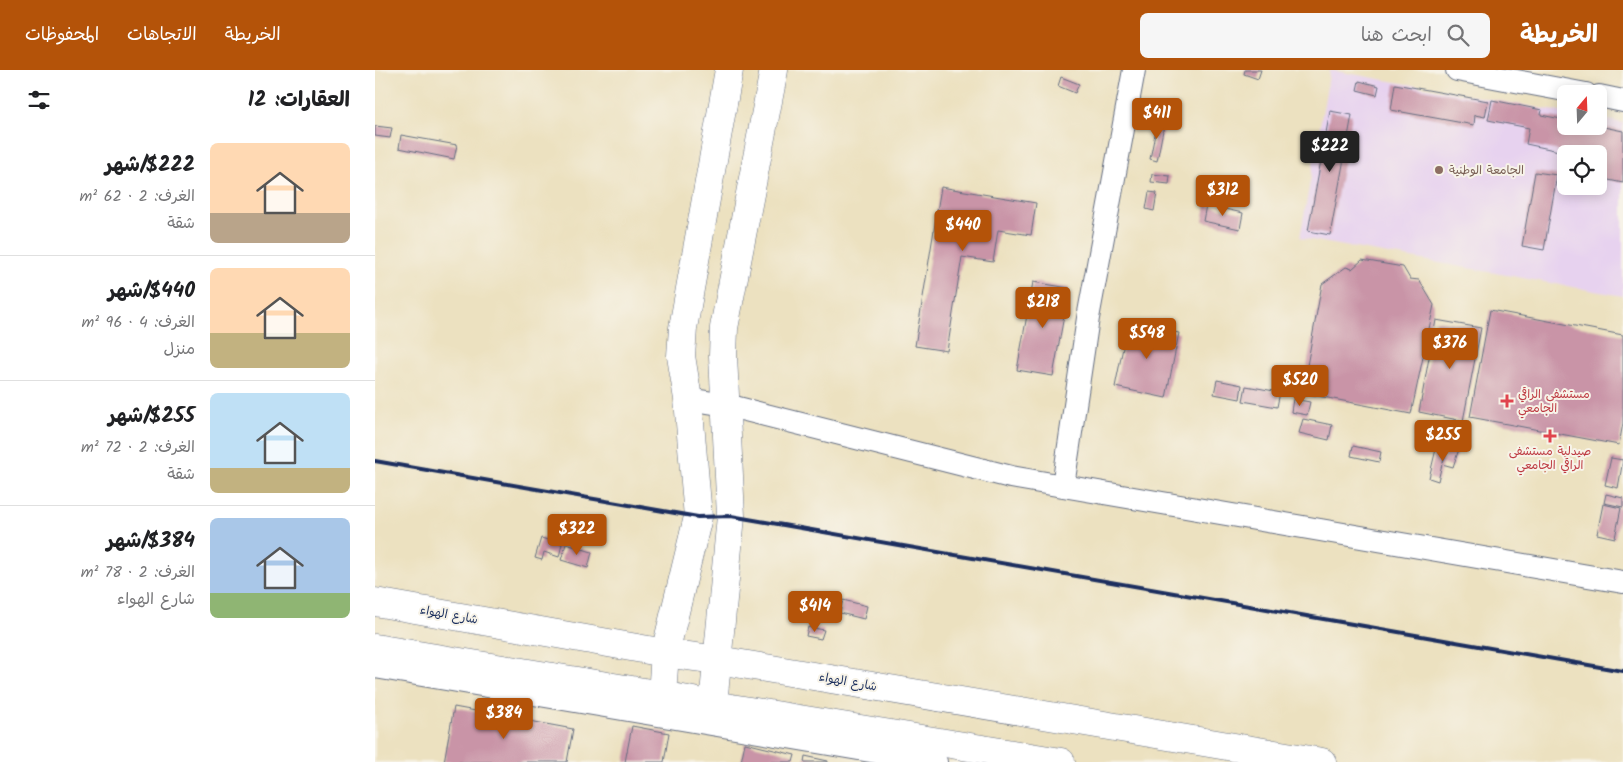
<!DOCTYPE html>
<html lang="ar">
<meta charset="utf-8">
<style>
:root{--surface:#fff;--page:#f6f6f6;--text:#202124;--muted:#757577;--line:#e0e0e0;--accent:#b45309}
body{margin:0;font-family:Kalam,"Playpen Sans Arabic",sans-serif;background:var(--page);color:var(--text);direction:rtl;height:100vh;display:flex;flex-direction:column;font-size:19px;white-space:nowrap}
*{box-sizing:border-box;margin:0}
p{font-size:16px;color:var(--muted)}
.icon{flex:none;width:28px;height:28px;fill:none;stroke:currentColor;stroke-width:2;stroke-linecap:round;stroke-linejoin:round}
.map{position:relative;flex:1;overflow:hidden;direction:ltr}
.details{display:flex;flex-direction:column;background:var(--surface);width:375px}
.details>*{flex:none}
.needle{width:32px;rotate:19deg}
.controls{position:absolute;left:1182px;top:15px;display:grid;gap:10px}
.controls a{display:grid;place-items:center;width:50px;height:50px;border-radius:8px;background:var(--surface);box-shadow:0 2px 12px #0003;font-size:25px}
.price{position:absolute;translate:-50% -42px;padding:0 11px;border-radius:5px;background:var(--accent);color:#fff;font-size:16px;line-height:32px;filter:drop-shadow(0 1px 2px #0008)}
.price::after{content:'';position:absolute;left:50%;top:30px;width:15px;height:11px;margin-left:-8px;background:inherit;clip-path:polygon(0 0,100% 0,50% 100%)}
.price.on{background:#222;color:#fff}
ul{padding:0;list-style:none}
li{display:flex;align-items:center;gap:15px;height:125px;padding:0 25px}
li+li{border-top:1px solid var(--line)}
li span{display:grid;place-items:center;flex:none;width:140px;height:100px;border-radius:8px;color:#555}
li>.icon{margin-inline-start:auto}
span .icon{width:60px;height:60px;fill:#fffc;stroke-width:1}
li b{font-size:21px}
h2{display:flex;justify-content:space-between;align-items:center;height:60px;padding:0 25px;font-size:21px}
header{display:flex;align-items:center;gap:30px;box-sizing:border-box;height:70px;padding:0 25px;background:var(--accent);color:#fff}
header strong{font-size:24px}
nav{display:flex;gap:28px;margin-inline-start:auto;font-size:18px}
.search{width:350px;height:45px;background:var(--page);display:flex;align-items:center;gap:12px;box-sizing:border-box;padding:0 18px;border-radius:8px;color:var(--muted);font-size:19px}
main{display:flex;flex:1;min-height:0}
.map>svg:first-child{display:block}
</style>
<header>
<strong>الخريطة</strong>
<div class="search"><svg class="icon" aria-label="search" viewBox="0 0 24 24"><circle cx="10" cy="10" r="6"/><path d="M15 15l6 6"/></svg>ابحث هنا</div>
<nav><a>الخريطة</a><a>الاتجاهات</a><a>المحفوظات</a></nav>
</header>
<main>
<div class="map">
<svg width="1248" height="692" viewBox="0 0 1248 692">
<rect width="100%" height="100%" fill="#f7f3e8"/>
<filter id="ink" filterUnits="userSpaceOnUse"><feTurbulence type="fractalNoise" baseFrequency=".02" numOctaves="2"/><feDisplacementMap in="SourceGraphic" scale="10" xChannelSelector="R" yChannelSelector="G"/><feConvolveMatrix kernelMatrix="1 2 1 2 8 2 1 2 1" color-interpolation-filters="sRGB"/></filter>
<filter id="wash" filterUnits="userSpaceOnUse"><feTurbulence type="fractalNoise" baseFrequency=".0096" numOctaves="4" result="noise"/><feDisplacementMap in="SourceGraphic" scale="20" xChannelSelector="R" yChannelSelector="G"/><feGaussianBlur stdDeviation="1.12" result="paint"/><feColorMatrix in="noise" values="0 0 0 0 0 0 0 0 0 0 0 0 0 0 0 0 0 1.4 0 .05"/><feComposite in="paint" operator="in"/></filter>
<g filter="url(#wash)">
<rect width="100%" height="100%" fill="#ece1c0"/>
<path fill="#e7d2ef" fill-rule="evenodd" d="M955,0L1191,43V56H1224V48L1248,53V226L925,168ZM1191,84H1224V116H1191Z"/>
<g id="blocks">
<path fill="#c994a7" d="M870,0H886L883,9L869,4Z
M686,7L704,14L700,23L683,16Z
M984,11L1004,16L1002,25L982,20Z
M1020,14L1113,31L1110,47L1100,45L1099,55L1016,40Z
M1117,30L1167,40L1166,45L1191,50V56H1224L1248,61V113L1224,108V84H1198L1151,74L1154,58L1113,50Z
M955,41L977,45L955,165L933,161Z
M783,49L790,50L782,91L775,89Z
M0,56L17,58L15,68L0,66Z
M26,65L82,75L79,89L24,78Z
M1160,102L1182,105L1169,180L1147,176Z
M777,104L795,106L794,114L776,112Z
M566,117L661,133L656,165L623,160L618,192L587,187L572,281L540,276Z
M774,122L782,123L779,141L771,139Z
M831,135L868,143L865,159L828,151Z
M987,190L1028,197L1035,209L1044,210L1059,235L1036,344L927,323L947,214L971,197L977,199Z
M658,212L694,218L678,306L642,300Z
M1115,240L1248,265V353L1244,375L1095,347Z
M1061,250L1106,258L1088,351L1044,342Z
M753,253L804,263L791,328L740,317Z
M842,310L867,315L865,329L839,324Z
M871,316L905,322L902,337L868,331Z
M918,329L935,332L932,345L916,342Z
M928,349L957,355L954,370L924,363Z
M1058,363L1073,368L1071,374L1056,369Z
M978,376L1006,382L1004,392L976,386Z
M1075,376L1084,379L1078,397L1067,394L1063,411L1054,408L1061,379L1070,382L1068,392Z
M1236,388L1248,390L1243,418L1230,415Z
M1231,424L1248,428V437L1229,433Z
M1228,434L1246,438L1240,468L1222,464Z
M166,468L187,474L184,487L169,482L167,490L160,488Z
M191,474L217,482L213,498L186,490Z
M468,530L492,536L489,549L465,543Z
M433,557L449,560L446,569L431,566Z
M79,637L198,659L192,692H69Z
M257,656L294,663L289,692H250Z
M370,673L420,685L418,692H366Z
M430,686L453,691V692H429Z"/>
</g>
</g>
<g filter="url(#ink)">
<use href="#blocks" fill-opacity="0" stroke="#646d80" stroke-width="1"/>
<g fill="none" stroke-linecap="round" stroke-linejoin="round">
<g stroke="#646d80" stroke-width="24">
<path id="street" d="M1082,0L1211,24
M1224,26L1248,31
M313,329L351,335L636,407L1248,512
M688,416L713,248L759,0
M0,597L561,692"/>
</g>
<g stroke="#646d80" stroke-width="29">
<path id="secondary" d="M287,625L290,583L323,447L313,329L306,286L308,258L354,0
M338,635L356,446L348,286L349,258L399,0"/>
</g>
<g stroke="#646d80" stroke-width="29">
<path id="primary" d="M0,532L290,583L343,590L947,692
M0,578L287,625L338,635L686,692"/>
</g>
<use href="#street" stroke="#fff" stroke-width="22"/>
<use href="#secondary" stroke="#fff" stroke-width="28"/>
<use href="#primary" stroke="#fff" stroke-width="28"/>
<path stroke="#1b2f5e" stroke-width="4" d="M0,391L323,447L356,446L1248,601"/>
</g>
</g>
<circle fill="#8d6e63" stroke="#f7f3e8" stroke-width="2" cx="1064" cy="100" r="5"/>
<g fill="#e0444e" stroke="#f7f3e8" stroke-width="2">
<path d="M1129.5 323.5h5v5h5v5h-5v5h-5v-5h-5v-5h5z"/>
<path d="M1172.5 358.5h5v5h5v5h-5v5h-5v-5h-5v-5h5z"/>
</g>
<g text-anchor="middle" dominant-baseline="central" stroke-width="4" stroke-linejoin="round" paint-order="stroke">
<g font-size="12" fill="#785e54" stroke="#f7f3e8" text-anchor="start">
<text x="1074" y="100">الجامعة الوطنية</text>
</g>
<g font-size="12" fill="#be3a42" stroke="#f7f3e8" text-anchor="start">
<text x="1143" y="324">مستشفى الراقي<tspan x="1143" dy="14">الجامعي</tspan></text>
<text x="1175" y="381" text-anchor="middle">صيدلية مستشفى<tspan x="1175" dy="14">الراقي الجامعي</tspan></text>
</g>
<g font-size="12" fill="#1b2f5e" stroke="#f7f3e8">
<text transform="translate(74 545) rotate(10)">شارع الهواء</text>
<text transform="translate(473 612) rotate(10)">شارع الهواء</text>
</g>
</g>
</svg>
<div class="controls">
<a><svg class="needle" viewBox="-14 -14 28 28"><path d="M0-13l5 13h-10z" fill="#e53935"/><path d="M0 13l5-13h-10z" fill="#757577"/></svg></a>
<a><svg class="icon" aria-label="locate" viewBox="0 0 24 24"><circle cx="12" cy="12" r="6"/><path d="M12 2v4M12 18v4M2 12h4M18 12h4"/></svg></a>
</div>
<b class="price" style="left:782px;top:70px">$411</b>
<b class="price on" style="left:955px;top:103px">$222</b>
<b class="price" style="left:848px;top:147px">$312</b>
<b class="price" style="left:588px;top:182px">$440</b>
<b class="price" style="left:668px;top:259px">$218</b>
<b class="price" style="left:772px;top:290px">$548</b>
<b class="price" style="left:1075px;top:300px">$376</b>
<b class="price" style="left:925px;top:337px">$520</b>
<b class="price" style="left:1068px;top:392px">$255</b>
<b class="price" style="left:202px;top:486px">$322</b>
<b class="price" style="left:440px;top:563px">$414</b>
<b class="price" style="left:129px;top:670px">$384</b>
</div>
<section class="details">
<h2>العقارات: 12<svg class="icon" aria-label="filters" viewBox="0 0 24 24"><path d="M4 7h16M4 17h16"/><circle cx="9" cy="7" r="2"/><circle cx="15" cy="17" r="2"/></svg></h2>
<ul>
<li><span style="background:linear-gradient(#ffd9b3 70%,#b9a48a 0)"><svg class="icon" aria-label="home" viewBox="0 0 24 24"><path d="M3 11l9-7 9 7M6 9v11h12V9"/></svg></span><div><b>$222/شهر</b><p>الغرف: 2 · 62 m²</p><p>شقة</p></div></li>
<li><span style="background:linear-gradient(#ffd9b3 65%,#c2b280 0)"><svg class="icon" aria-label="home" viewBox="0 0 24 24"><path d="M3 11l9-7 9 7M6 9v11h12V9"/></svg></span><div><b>$440/شهر</b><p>الغرف: 4 · 96 m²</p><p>منزل</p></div></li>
<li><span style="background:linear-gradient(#bfe0f5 75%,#c2b280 0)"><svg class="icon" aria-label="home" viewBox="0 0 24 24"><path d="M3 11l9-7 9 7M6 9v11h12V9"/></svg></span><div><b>$255/شهر</b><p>الغرف: 2 · 72 m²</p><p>شقة</p></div></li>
<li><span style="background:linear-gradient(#a9c7e8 75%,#8fb573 0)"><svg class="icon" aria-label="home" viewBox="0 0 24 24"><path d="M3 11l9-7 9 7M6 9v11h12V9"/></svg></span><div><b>$384/شهر</b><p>الغرف: 2 · 78 m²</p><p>شارع الهواء</p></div></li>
</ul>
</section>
</main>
